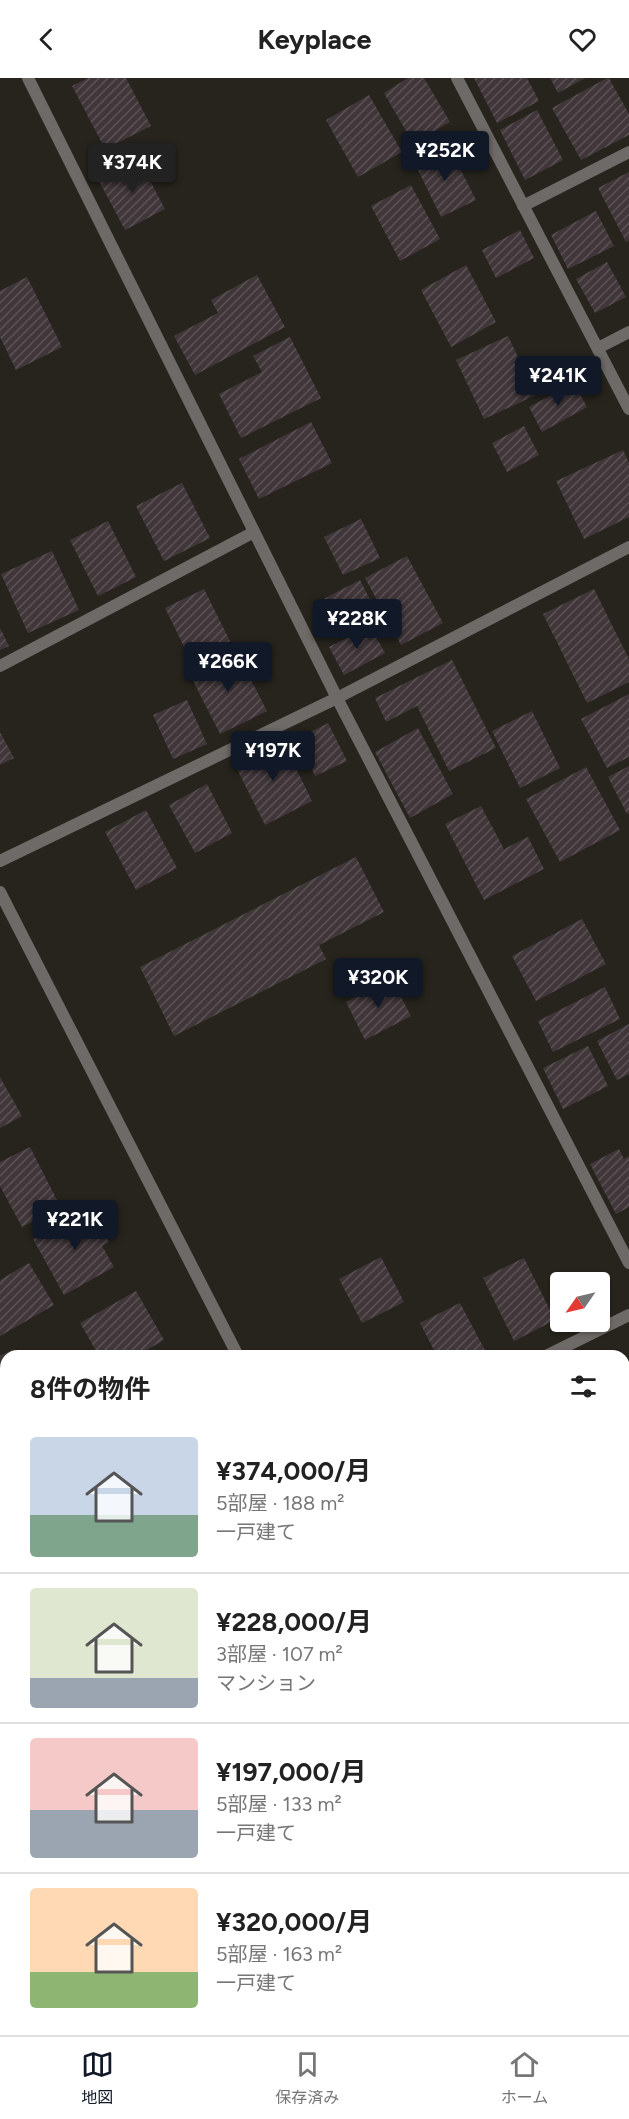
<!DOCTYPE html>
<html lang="ja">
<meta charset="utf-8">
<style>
:root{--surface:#fff;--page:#f2f2f2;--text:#222;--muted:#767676;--line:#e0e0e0;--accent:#111827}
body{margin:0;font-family:Figtree,"Noto Sans JP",sans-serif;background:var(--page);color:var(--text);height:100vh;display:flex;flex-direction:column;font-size:22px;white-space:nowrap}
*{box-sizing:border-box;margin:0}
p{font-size:20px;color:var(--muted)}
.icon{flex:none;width:33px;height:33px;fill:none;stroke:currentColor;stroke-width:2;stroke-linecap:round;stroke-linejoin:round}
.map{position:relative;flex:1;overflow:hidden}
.side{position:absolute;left:0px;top:1272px;width:630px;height:686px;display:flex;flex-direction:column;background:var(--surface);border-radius:18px 18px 0 0;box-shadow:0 2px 4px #0004}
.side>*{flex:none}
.needle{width:39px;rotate:236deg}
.buttons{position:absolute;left:550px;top:1194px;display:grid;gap:12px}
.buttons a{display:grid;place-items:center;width:60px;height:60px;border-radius:6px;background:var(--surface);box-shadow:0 2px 4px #0004;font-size:30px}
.price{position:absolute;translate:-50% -51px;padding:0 14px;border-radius:6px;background:var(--accent);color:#fff;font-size:20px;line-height:39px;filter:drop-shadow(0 2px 3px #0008)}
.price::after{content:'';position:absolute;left:50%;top:36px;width:18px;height:14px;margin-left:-9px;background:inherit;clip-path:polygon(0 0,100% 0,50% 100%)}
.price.selected{background:#222;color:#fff}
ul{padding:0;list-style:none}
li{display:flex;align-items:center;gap:18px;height:150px;padding:0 30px}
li+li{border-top:2px solid var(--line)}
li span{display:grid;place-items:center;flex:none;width:168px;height:120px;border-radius:6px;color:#555}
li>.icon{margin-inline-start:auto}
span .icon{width:72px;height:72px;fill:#fffc;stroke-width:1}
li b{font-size:26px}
h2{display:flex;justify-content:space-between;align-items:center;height:72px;padding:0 30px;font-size:26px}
header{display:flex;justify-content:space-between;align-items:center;height:78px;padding:0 30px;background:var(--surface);font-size:27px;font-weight:700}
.dock{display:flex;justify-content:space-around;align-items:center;height:84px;border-top:2px solid var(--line);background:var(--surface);font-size:16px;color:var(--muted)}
.dock a{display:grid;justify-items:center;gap:3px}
.dock .selected{color:var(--accent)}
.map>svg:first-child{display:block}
</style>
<header><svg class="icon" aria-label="back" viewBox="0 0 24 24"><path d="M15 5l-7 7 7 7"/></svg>Keyplace<svg class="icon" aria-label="heart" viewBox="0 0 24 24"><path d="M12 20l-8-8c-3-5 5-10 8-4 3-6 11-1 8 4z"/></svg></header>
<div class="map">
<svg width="629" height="1957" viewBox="0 0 629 1957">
<defs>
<pattern id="building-hatch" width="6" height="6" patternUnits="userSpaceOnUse" patternTransform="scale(1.5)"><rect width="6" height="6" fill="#41373b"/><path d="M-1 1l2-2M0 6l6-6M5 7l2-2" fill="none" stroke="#5c5356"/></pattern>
</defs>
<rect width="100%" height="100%" fill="#26241c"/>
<path fill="url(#building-hatch)" d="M88,0H126L151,48L105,71L72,8Z
M408,0H424L450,44L413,65L384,15Z
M474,0H527L539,23L497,45Z
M550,0H585L558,15Z
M607,0H609L629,36V57L581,82L552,30Z
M369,17L402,74L358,99L326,42Z
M537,32L563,82L525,102L500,52Z
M449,69L476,122L441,139L415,86Z
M138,80L165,131L125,152L98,101Z
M629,94V162L626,164L598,110Z
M411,107L440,161L400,183L371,128Z
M596,133L614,168L568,191L551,157Z
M520,152L534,180L496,200L482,172Z
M607,184L626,219L595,235L576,201Z
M466,187L496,244L451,269L421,212Z
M257,197L285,249L195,297L174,258L218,235L211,222Z
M27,199L62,269L16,292L0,259V213Z
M508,258L536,317L484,341L456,282Z
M290,259L321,320L241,360L219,316L262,294L253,278Z
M574,305L587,329L542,354L529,329Z
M311,344L332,385L259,421L239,381Z
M524,348L539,377L507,394L492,365Z
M623,372L629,385V439L584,461L556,403Z
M182,405L210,460L164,483L136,428Z
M361,441L380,480L343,497L324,459Z
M108,443L136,499L98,518L70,462Z
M52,473L79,532L28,555L1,496Z
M407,478L443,545L401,567L365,500Z
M360,502L377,535L329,560L312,527Z
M204,511L230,563L191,583L165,530Z
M594,511L629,581V604L587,625L543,536Z
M370,548L385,575L344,597L329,569Z
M0,550L9,568L0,572Z
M236,573L267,633L220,656L190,597Z
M452,582L496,670L449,693L417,628L386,644L375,620Z
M629,616V679L607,690L581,641Z
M187,622L207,666L173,681L153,637Z
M532,633L560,690L520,710L492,653Z
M328,645L347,683L315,698L297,661Z
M418,650L453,716L410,740L375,674Z
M0,654L14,680L0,687Z
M282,662L312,723L265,747L234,685Z
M629,688V735L627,736L608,699Z
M586,689L620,752L560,784L526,721Z
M207,706L232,755L195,775L169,727Z
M481,728L504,771L528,759L544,791L484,822L445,746Z
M146,732L177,790L136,812L105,754Z
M356,779L384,834L319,867L326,881L174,958L140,889Z
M582,841L606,886L536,923L512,878Z
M391,900L411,938L365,962L346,924Z
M605,909L620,941L553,974L538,943Z
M629,946V996L617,1002L597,963Z
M588,968L608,1008L563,1031L543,990Z
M0,999L22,1038L0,1050Z
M30,1069L60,1128L22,1149L0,1108V1084Z
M619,1071L624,1081L629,1078V1129L616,1136L590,1086Z
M90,1129L109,1164L102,1168L114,1189L64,1217L33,1161Z
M381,1179L404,1224L362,1245L339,1201Z
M524,1180L555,1242L514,1263L483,1200Z
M29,1185L54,1227L0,1258V1202Z
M136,1213L164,1262L136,1278H99L80,1245Z
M460,1225L488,1278H437L420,1245Z
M13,1271L16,1278H6V1359L0,1348V1278Z
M629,1347V1411L624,1413V1349Z
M0,1423L6,1435V1444L0,1447Z
M3,1455L6,1460V1491L0,1494V1457Z
M6,1501V1535L0,1538V1504Z
M629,1648V1709L624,1712V1651Z
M629,1737V1767L624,1757V1740Z
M0,1780L6,1791V1800L0,1803Z
M6,1818V1868L0,1871V1821Z
M6,1880V1924L0,1913V1883Z
M297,1952H340L329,1957H300Z"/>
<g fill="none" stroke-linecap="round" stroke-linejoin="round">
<path stroke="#6d6a67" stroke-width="12" d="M523,128L629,74
M598,270L629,254
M0,783L337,620L629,469
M0,814L238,1278
M546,1278L629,1237
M0,1394L6,1405
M624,1464L629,1474
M0,1554L6,1551"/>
<path stroke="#6d6a67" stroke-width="12" d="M28,0L337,620L629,1185
M457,0L629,331
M0,588L254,454"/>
</g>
</svg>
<div class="buttons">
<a><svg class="needle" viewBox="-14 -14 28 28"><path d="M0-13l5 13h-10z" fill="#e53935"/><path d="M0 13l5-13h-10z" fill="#767676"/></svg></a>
</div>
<b class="price" style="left:445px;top:104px">¥252K</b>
<b class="price selected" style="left:132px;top:116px">¥374K</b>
<b class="price" style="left:558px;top:329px">¥241K</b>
<b class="price" style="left:357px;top:572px">¥228K</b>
<b class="price" style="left:228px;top:615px">¥266K</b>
<b class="price" style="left:273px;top:704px">¥197K</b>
<b class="price" style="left:378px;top:931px">¥320K</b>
<b class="price" style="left:75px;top:1173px">¥221K</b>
<section class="side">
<h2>8件の物件<svg class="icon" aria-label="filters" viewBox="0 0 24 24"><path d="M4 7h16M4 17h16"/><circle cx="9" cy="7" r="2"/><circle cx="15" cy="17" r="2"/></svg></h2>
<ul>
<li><span style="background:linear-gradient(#c9d6e8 65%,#7fa58c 0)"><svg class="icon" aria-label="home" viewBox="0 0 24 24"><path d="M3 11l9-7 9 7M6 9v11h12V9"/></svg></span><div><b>¥374,000/月</b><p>5部屋 · 188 m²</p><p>一戸建て</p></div></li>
<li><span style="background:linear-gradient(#dfe7d0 75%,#9aa5b1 0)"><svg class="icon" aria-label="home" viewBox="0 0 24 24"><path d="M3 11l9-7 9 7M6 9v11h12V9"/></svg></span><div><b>¥228,000/月</b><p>3部屋 · 107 m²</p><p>マンション</p></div></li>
<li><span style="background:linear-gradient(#f6c9c9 60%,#9aa5b1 0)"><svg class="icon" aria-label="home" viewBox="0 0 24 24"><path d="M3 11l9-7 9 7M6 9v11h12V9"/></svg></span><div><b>¥197,000/月</b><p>5部屋 · 133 m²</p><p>一戸建て</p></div></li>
<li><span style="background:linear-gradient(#ffd9b3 70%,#8fb573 0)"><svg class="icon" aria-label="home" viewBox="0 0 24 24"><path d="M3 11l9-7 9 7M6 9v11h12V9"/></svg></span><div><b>¥320,000/月</b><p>5部屋 · 163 m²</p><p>一戸建て</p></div></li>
</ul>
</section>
</div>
<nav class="dock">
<a class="selected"><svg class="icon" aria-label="map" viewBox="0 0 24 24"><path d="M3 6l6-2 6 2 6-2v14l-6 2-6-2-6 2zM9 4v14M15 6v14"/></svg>地図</a>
<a><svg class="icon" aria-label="saved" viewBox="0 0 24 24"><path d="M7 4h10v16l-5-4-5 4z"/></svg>保存済み</a>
<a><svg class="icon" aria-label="home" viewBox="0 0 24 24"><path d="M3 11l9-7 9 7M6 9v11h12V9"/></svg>ホーム</a>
</nav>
